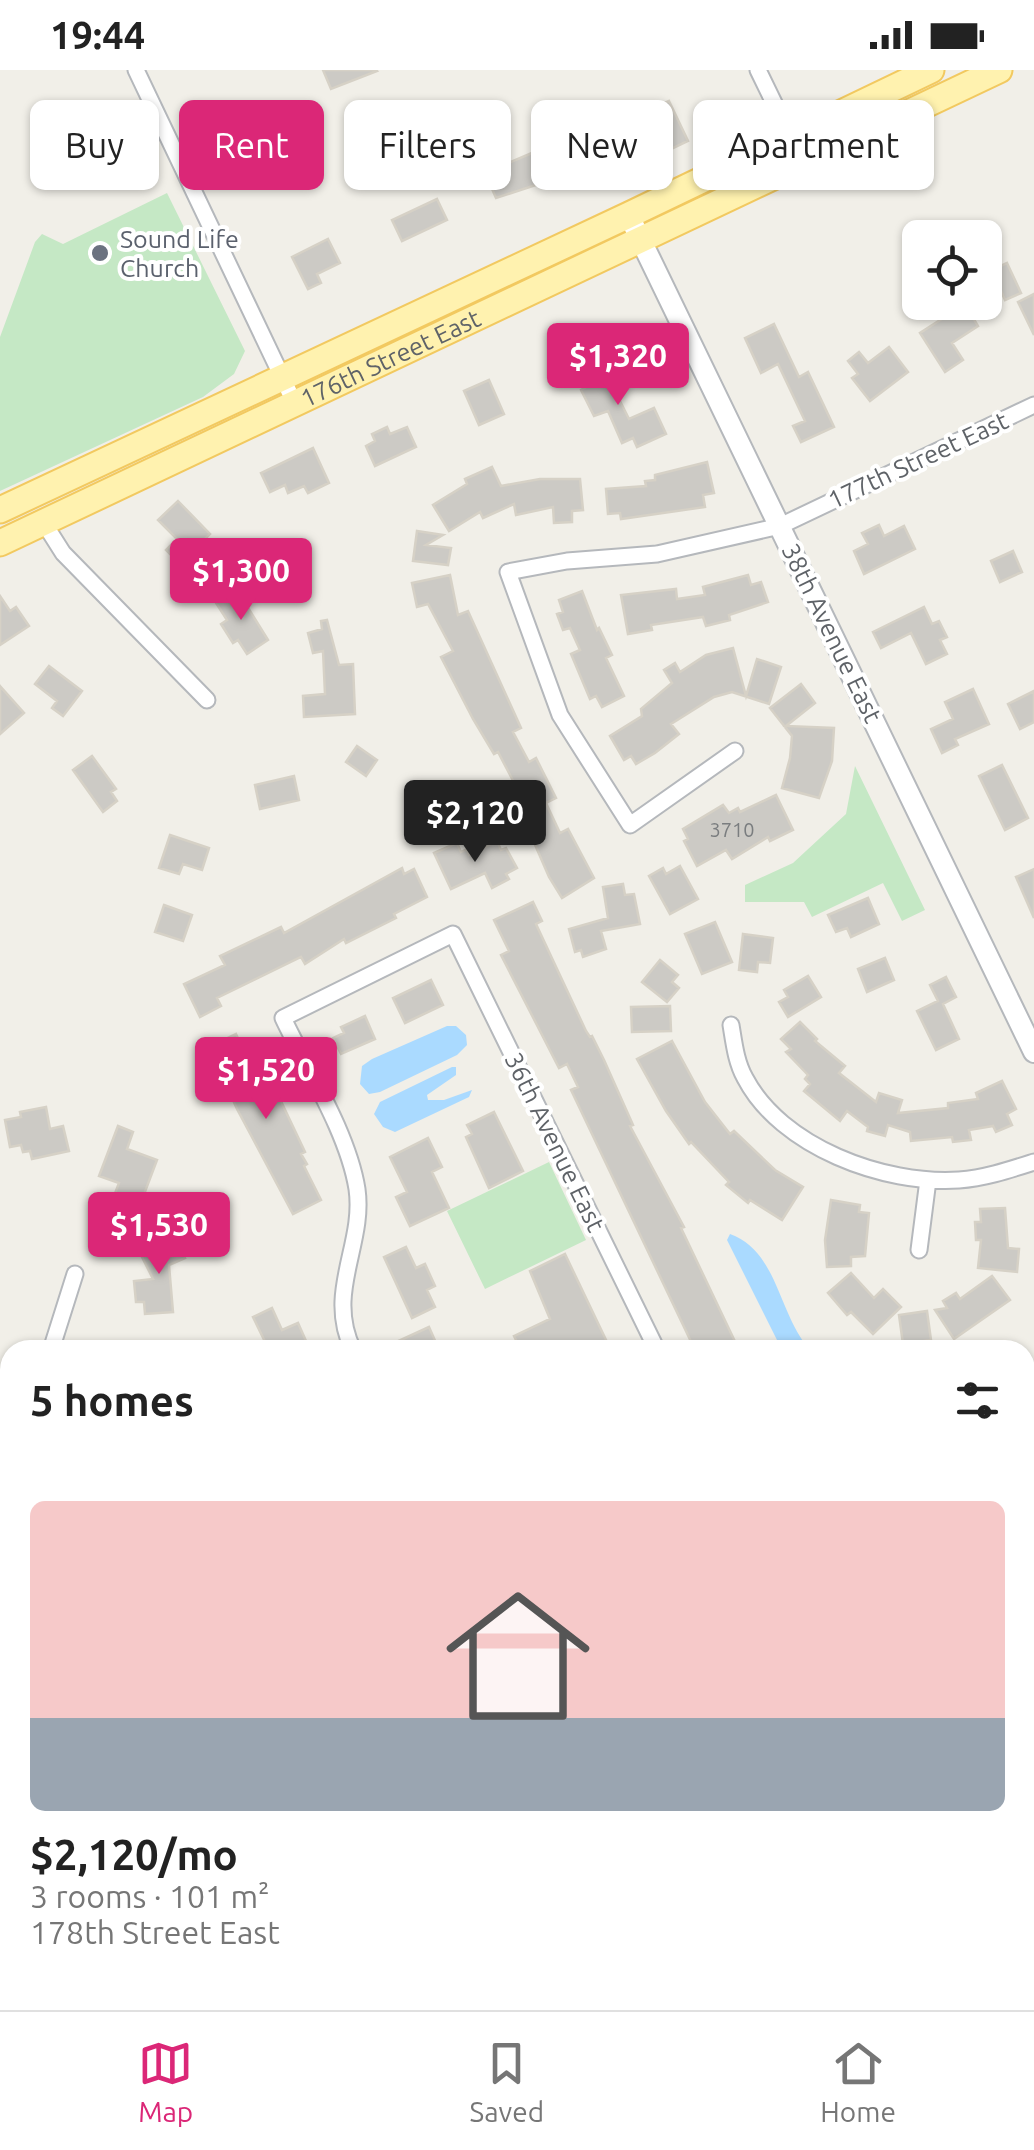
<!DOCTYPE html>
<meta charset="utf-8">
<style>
:root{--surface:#fff;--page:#f6f6f6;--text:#222;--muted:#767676;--line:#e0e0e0;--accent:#db2777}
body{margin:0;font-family:Ubuntu,sans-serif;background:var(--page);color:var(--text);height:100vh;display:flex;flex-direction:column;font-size:38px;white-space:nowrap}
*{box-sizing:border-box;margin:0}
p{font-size:32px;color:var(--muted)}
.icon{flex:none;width:55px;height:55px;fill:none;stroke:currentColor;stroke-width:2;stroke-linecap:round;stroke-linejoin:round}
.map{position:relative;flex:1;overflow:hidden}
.sheet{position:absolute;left:0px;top:1270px;width:1035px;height:670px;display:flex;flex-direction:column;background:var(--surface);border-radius:30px 30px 0 0;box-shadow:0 2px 8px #0004}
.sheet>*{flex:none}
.banner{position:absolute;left:30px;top:30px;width:975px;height:90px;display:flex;gap:20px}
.controls{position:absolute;left:902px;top:150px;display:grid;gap:20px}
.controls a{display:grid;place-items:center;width:100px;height:100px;border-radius:15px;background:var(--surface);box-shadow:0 2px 8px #0004;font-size:50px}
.price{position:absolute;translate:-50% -85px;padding:0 22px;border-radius:10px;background:var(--accent);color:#fff;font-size:32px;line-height:65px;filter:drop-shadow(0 2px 5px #0008)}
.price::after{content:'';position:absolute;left:50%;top:60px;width:30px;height:22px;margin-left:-15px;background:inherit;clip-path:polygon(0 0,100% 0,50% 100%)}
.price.on{background:#222;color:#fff}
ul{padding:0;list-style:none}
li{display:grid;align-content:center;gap:20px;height:530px;padding:0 30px}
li+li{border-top:2px solid var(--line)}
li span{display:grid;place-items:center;height:310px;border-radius:15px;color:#555}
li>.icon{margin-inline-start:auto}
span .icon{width:180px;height:180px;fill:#fffc;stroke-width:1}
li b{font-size:42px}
h2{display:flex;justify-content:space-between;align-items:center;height:120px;padding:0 30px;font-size:42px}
.tag{padding:0 35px;border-radius:15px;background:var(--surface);box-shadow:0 2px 8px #0004;font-size:35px;line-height:90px}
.tag.on{background:var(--accent);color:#fff}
.status{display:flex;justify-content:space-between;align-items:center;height:70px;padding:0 50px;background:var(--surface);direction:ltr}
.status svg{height:28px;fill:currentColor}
.menu{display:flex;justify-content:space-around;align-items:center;height:140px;border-top:2px solid var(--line);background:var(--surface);font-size:28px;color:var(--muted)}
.menu a{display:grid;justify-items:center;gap:5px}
.menu .on{color:var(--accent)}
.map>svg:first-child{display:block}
</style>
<div class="status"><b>19:44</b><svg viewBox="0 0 49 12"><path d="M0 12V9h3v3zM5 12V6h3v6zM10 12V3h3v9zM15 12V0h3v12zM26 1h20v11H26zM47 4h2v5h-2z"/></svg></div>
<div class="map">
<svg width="1034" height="1940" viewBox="0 0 1034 1940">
<rect width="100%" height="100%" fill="#f1efe8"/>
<path fill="#c5e8c5" d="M167,123L245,281L234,304L203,327L0,421V267L35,172L42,164L63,174Z
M855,696L925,840L902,851L883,813L812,847L804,832H745V815L793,793L846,744Z
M549,1092L586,1170L485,1219L447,1141Z"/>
<path fill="#aadaff" d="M447,956H456L466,965L467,975L457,985L380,1022L369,1024L360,1014L362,996L372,989Z
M452,997H456V1005L427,1025L428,1030H444L472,1020L469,1027L395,1062L383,1057L374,1044L380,1032Z
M730,1164C778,1181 778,1244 810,1280H782L727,1170Z"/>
<path fill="#cccac5" stroke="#d6d1c6" stroke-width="2.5" d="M323,0H376L377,1L331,19Z
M669,31L688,71L669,80L667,75L634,91L617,55Z
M532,83L545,112L496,128L485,103Z
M437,129L447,150L402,171L392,150Z
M328,169L340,193L317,204L321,213L308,219L292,187Z
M1007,193L1021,223L1005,230L992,200Z
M1034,224V265L1018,232Z
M965,234L978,256L952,273L963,290L945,302L920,263Z
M774,254L799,307L808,302L834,357L801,372L793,356L805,351L778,294L761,303L745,268Z
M889,277L908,302L870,331L852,308L858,304L848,291L859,282L868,293Z
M600,291L629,349L654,338L666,364L637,377L633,368L622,373L608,341L594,346L581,320L586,317L579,302Z
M489,310L504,344L479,355L464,321Z
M387,357L390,364L407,357L416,377L375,396L366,376L375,371L372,364Z
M313,378L329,413L308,423L304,416L288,423L285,415L270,422L261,403Z
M707,392L714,423L703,425L705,437L621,449L620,443L608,444L606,419L646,416L645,411L655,410V405Z
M492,397L501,416L540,409H580L583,440L572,441V452L554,453L553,437L516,445L514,434L483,448L480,442L449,461L433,435L467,414L465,409Z
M178,431L210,464L180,494L166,480L177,469L158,450Z
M879,455L884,466L904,456L915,479L864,504L854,481L868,474L862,463Z
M417,461L443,465L426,475L451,478L448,495L413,491Z
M1013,481L1022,502L1000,512L991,491Z
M450,505L458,545L468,541L521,658L513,662L529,692L536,688L556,728L546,733L560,763L568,759L594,808L562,828L549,807L526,754L522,756L509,729L520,724L498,682L494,684L473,649L441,587L453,581L428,534L417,537L412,513Z
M748,505L751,515L761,512L768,532L729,545L730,550L706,556L703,547L651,555L652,560L628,564L621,525L676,519L677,529L705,525L703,517Z
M237,520L268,570L247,584L238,570L233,573L221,554L227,550L216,533Z
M582,521L597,560L599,558L612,585L606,588L624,626L602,637L596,626L590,629L571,584L580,580L570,558L563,560L557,544L563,542L559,530Z
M0,526L10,541L16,537L29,556L0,575Z
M924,537L932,554L939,551L947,567L940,570L947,584L926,594L911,563L881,578L873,562Z
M327,550L339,595L353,594L355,644L304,647L303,626L325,624L323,581L313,583L308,563L322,559L321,551Z
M733,578L746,626L757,589L781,597L769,634L732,622L714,627L671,654L679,664L655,683L636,694L631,686L624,690L610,666L642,646L641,639L672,613L664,600L675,593L680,602L706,585Z
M49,596L82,621L63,646L52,638L57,631L35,614Z
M801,614L815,633L786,656L834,658L832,691L819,728L782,718L790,688L792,666L770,638Z
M0,616L24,643L0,664Z
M973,619L989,654L955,669L958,675L942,683L931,659L953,649L945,632Z
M1034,621V652L1020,659L1008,634Z
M357,676L377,690L366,706L346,692Z
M92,686L116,719L111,722L117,731L103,742L73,700Z
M1002,695L1028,748L1005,760L979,706Z
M294,706L299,730L260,739L255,715Z
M776,725L793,760L770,771L768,767L732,789L726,780L697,796L684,771L688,769L683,759L723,735L729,743L738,738L740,742Z
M170,765L209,778L202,800L183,794L179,804L159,798Z
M497,771L501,780L506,778L517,798L506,804L509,809L492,818L485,803L451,819L434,783L457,773L461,782L467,779L469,785Z
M680,796L698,829L670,844L649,806L663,798L666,804Z
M402,798L404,804L414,799L427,827L394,844L396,848L346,873L344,869L305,894L301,887L217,928L221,936L200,947L184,914L225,895L220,886L281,857L284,863Z
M1034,799V848L1016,807Z
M623,814L625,825L634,824L640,854L601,861L606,879L583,887L581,880L575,882L569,859L608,848L603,817Z
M868,828L879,854L851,867L847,858L836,862L828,845Z
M533,832L542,851L536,854L586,961L590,967L592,966L604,990L633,1055L630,1056L684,1157L681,1158L739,1280H695L571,1020L578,1017L567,994L559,998L501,885L509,881L494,850Z
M164,835L192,845L183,871L155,862Z
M715,852L732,892L702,904L685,864Z
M743,864L773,868L770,893L758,892L757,902L739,900Z
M885,888L894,910L867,922L858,899Z
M660,890L678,905L672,912L679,918L667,932L642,912Z
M808,906L821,927L788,947L779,932L788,927L784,920Z
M946,907L956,927L943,934L959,969L936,980L917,941L938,931L930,915Z
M431,910L443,935L405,953L393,928Z
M670,936L671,961L632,962L631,937Z
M365,946L375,969L341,984L333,968L344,963L341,957Z
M800,952L817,969L815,971L845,996L839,1003L876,1032L879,1023L902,1030L898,1043L948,1038V1033L978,1029L976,1023L1002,1011L1016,1039L1007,1044L1012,1055L996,1062L993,1056L969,1060L971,1070L953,1072L952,1067L911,1071L910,1062L888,1055L885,1066L867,1061L868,1057L847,1041L840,1051L804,1021L810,1014L805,1009L808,1005L786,982L791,979L781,969Z
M236,964L242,977L247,974L263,1009L269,1006L305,1082L301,1084L307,1094L304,1096L321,1130L293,1144L237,1039L209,977Z
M672,971L705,1032L730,1064L734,1061L775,1100L803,1117L782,1150L750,1130L748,1133L726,1115L729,1112L691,1072L689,1074L666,1041L637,989Z
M46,1037L50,1059L63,1056L69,1081L32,1089L30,1081L23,1082L21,1075L10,1077L5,1050L21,1047L20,1042Z
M494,1042L523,1101L489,1118L466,1067L472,1064L467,1055Z
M118,1056L133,1062L127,1079L157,1090L140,1135L114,1126L119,1113L99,1106Z
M428,1068L442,1097L432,1102L449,1138L410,1156L396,1127L407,1122L390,1087Z
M831,1130L860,1135L859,1142L869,1143L865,1186L851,1187V1196L827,1197L825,1170Z
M1005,1138L1008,1178L1019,1179L1017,1202L978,1198L981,1170H976L975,1152H981L980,1139Z
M175,1166L185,1188L169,1195L173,1242L145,1244L144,1232H136L134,1211L153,1209L140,1183Z
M406,1177L416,1198L425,1194L435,1216L427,1220L435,1237L412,1248L384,1187Z
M565,1184L606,1270L600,1273L603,1280H521L514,1266L550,1249L530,1201Z
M851,1203L874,1228L883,1219L901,1237L873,1264L851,1242L847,1245L828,1223Z
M992,1206L1010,1230L954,1269L935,1240L947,1238L943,1231L956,1223L960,1229Z
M272,1238L282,1260L298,1253L310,1280H269L253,1247Z
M927,1241L931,1270L903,1274L899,1245Z
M429,1257L437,1275L426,1280H379Z"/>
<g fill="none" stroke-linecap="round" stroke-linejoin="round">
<g stroke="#b5b8bc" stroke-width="19">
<path id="minor" d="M136,0L294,332
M758,0L791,68
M44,453L63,483L207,630
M735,681L630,755L560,645L508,502L567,491L657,484L780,456L1034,335
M731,955C734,973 736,992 745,1008C781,1077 884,1115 959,1110C985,1108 1009,1100 1034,1092
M919,1180L928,1110
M51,1280L75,1204
M353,1280C325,1222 365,1175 357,1119C348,1063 307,999 283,948L453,864L657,1280
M0,1338L10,1340
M1025,1358L1034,1353
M1025,1570L1034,1566
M1025,1916L1034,1935
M655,1930L659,1940
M248,1940L268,1930
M813,1940L816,1930"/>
</g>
<g stroke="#b5b8bc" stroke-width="24">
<path id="tertiary" d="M634,156L1034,982"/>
</g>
<g stroke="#f2c960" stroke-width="29">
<g id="primary">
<path d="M0,440L629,145L931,0"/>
<path id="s1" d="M0,473L999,0"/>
</g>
</g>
<use href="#minor" stroke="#fff" stroke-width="15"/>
<use href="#tertiary" stroke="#fff" stroke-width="20"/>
<use href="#primary" stroke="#fff2af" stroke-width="25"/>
</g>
<circle fill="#6b7280" stroke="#fff" stroke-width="4" cx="100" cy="183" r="10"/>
<g text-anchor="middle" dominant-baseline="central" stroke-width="8" stroke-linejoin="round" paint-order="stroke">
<g font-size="20" fill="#7a7d7f">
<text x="732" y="759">3710</text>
</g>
<g font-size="25" fill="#5b616d" stroke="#fff" text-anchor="start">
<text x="120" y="169">Sound Life<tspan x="120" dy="29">Church</tspan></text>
</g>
<g font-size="25" fill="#5f6368" stroke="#fff">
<text stroke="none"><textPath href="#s1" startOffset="432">176th Street East</textPath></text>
<text transform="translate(918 390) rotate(-25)">177th Street East</text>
<text transform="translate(832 563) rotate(64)">38th Avenue East</text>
<text transform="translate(555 1072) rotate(64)">36th Avenue East</text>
</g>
</g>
</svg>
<div class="controls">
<a><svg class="icon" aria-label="locate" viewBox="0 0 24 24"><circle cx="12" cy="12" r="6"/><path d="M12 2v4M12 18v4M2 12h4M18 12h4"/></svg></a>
</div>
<b class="price" style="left:618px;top:338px">$1,320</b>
<b class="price" style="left:241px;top:553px">$1,300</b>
<b class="price on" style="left:475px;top:795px">$2,120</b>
<b class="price" style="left:266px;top:1052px">$1,520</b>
<b class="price" style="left:159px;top:1207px">$1,530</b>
<div class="banner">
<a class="tag">Buy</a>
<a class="tag on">Rent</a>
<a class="tag">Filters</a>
<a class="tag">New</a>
<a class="tag">Apartment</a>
</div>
<section class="sheet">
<h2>5 homes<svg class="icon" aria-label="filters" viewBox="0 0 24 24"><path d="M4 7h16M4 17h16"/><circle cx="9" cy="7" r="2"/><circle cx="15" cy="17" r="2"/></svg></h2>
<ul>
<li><span style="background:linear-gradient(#f6c9c9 70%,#9aa5b1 0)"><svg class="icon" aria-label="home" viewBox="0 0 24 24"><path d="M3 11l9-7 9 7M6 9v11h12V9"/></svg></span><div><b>$2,120/mo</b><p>3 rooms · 101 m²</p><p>178th Street East</p></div></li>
</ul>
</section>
</div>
<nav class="menu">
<a class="on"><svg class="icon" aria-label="map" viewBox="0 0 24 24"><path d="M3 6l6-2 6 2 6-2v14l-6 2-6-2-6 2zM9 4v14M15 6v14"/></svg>Map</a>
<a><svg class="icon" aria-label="saved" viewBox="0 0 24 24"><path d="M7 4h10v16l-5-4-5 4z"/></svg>Saved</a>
<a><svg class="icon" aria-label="home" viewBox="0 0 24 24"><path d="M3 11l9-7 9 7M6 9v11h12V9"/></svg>Home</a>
</nav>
